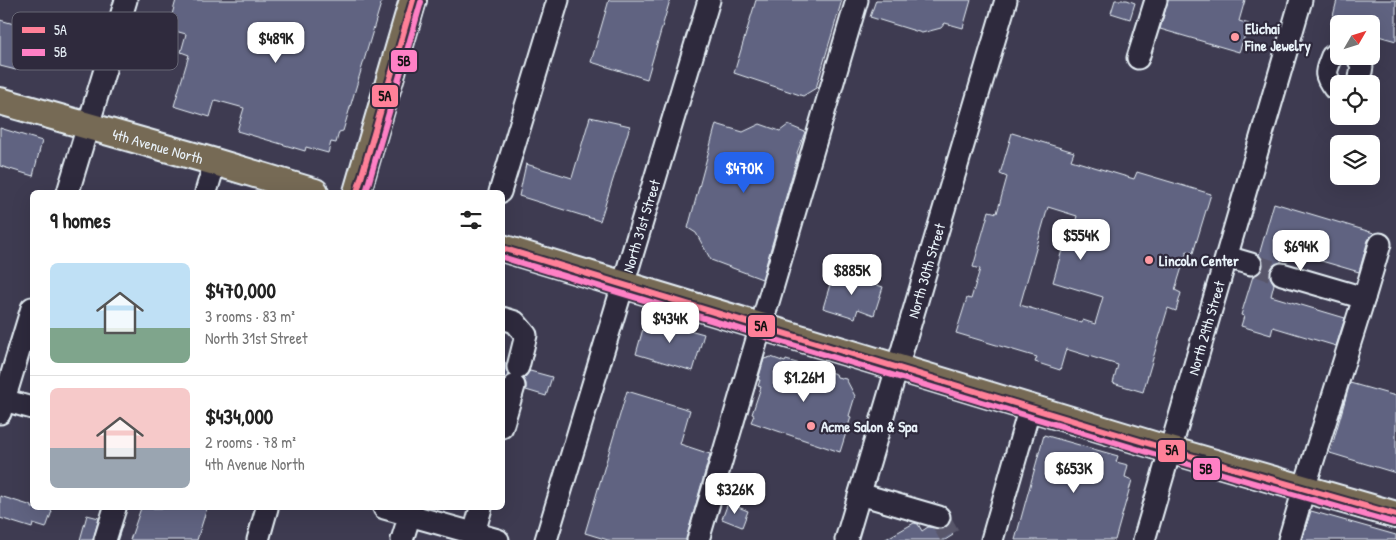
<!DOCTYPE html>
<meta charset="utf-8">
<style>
:root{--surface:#fff;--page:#f2f2f2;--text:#222;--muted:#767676;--line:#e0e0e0;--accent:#2563eb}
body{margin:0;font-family:"Patrick Hand",sans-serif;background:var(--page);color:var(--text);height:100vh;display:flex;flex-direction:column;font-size:19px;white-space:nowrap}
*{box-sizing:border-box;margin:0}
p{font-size:16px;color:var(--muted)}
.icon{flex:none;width:28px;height:28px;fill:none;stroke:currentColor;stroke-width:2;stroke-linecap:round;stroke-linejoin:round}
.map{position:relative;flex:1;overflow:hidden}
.details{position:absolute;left:30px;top:190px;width:475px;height:320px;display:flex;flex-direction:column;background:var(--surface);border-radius:8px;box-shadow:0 5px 20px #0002}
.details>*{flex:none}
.needle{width:32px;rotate:51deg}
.tools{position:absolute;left:1330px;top:15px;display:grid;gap:10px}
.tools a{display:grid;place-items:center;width:50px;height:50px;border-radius:8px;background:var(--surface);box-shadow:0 5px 20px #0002;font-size:25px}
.price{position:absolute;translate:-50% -42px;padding:0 11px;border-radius:10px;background:#fff;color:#222;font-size:16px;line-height:32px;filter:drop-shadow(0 1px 2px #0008)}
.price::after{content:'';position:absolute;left:50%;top:30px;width:15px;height:11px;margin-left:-8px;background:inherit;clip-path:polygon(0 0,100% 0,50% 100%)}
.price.selected{background:var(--accent);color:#fff}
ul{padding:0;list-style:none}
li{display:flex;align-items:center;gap:15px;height:125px;padding:0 20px}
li+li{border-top:1px solid var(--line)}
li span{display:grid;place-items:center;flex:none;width:140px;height:100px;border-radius:8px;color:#555}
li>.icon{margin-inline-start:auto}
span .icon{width:60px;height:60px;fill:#fffc;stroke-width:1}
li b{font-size:21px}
h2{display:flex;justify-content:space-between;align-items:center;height:60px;padding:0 20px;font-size:21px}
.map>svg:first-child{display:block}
</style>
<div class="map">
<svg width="1396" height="540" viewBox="0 0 1396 540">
<rect width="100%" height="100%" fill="#3e3b51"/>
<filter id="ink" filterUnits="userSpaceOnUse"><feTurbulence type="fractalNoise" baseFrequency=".02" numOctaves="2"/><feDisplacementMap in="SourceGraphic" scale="10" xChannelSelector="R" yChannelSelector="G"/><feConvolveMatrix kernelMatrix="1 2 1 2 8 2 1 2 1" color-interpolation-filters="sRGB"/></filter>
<g filter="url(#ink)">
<path fill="#616381" stroke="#e8f1f8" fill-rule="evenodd" d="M176,0H382L343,131L339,132L336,143L331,142L328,153L306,147L305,151L237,131L244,108L215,100L210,117L174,106L189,55L181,52L186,34L168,29Z
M609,0H670L647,79L591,62Z
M756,0H842L816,88L803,96L734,73Z
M876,0H971L963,28L945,23L941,28L922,33L870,17Z
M1115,0H1127L1135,3L1130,19L1111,13Z
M1168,0H1245L1239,21L1249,24L1239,52L1160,29Z
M1337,0H1396V41L1371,34V24H1331Z
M0,20L28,28L16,70L0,66Z
M590,117L630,126L600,221L519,196L526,164L572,178Z
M716,124L743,132L760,124L780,131L788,125L805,132L797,153L798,155L762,279L711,260L696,233L688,228Z
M0,128L42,141L33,176L0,166Z
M1012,133L1074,152L1071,160L1134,179L1137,172L1211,194L1193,253L1187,251L1175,290L1181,293L1176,311L1168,308L1143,392L1113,383L1118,365L1066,349L1060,370L1035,362L1037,357L956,333L967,298L971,299L980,269L973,267L989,211L997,213L1007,177L1000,174ZM1048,207L1077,216L1069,244L1064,243L1053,282L1103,297L1095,324L1083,320L1082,323L1020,305Z
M1274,203L1374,233L1368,240L1359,272L1284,250L1281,262L1274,265L1270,270V277L1274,284L1271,296L1345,318L1336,346L1273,327L1271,335L1241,326L1244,316L1241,315L1253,276L1259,273L1263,267V261L1259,255Z
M834,271L883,287L874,315L858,309L855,318L823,308Z
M646,318L704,334L693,371L636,354Z
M771,357L785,362L786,360L836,374L837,377L846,379L855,396L849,416L851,417L840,452L751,422L754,415L752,414L761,387L758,386L760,380H758L764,359Z
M502,362L506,363V370L509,375L502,382Z
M530,371L552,377L546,396L526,390V384L523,378Z
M1350,383L1396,396V473L1330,453Z
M627,391L690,410L680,444L710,454L686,540H608L585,533Z
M1044,435L1118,456L1116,462L1128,465L1125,477L1132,480L1115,540H1015Z
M0,496L32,506V508H45L52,511L46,528L33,524L32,528L0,518Z
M728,503L748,511L742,527L722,519Z
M141,508H207L197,540H130Z
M1311,511L1396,535V540H1302Z
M87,515L99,518L93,540H80Z
M914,523L918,524L922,531L928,527L941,529L948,526L953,535L945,540H884Z"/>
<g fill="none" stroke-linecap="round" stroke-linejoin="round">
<path stroke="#58566a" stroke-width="21" stroke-dasharray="21 11" stroke-linecap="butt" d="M1251,264L1282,274
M939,517L952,540"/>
<g stroke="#e8f1f8" stroke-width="25">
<g id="minor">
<path d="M1357,56L1362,66L1359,84"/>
<path d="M1138,58L1156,0"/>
<path d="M1334,88C1323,73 1326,72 1332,56L1339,52"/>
<path d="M68,192L126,0"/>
<path d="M206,192L215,162"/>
<path d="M500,192L558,0"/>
<path d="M1227,257L1251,264"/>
<path d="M1282,274L1364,298L1304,489L1289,540"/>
<path d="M1364,298L1380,244"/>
<path d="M502,318L515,322L526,335L518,367"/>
<path d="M0,399L32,408"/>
<path d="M0,413L32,308"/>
<path d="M502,427L514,386"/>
<path d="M860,494L939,517"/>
<path d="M384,508L498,540"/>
<path d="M474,533L481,508"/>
<path d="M105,540L115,508"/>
<path d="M258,540L267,508"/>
<path d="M402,540L412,508"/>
<path id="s1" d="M546,540L709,0"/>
<path d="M698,540L857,0"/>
<path id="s2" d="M846,540L1006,0"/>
<path d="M992,540L1030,407"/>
<path id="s3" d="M1144,540L1301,0"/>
</g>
</g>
<g stroke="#e8f1f8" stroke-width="30">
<g id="major">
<path id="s4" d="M0,101L215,162L315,192"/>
<path d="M357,192L413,0"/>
<path d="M502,248L1170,450L1396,515"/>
</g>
</g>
<use href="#minor" stroke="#2f2a3d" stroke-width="21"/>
<use href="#major" stroke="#766a55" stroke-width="26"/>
<g stroke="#2f2a3d" stroke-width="10">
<path id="bus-1" d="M357,192L413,0
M502,248L1170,450L1396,515"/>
</g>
<g stroke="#2f2a3d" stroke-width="10">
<path id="bus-2" d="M366,192L421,2
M502,257L1167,458L1394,523"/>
</g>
<use href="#bus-1" stroke="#ff8098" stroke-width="6"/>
<use href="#bus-2" stroke="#ff80c5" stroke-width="6"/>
</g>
</g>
<g fill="#ff9aa2" stroke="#2f2a3d" stroke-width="2">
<circle cx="1235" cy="37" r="5"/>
<circle cx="1149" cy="260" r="5"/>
<circle cx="811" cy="426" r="5"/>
</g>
<g text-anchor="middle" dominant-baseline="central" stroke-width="4.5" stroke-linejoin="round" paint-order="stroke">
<g font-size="15" font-weight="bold" fill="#e8f1f8" stroke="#2f2a3d" text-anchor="start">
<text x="1245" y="28">Elichai<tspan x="1245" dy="17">Fine Jewelry</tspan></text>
<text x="1159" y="260">Lincoln Center</text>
<text x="821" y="426">Acme Salon &amp; Spa</text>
</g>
<g font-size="15" fill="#e8f1f8" stroke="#2f2a3d">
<text stroke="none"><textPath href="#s4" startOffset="164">4th Avenue North</textPath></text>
<text stroke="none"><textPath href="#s1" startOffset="328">North 31st Street</textPath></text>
<text stroke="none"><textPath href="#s2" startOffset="281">North 30th Street</textPath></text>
<text stroke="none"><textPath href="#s3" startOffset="221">North 29th Street</textPath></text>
</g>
</g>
<rect x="12" y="12" width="166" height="58" rx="8" fill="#2f2a3d" stroke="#666675" stroke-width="1"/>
<rect x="22" y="27" width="23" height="6" fill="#ff8098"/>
<rect x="22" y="49" width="23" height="7" fill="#ff80c5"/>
<g font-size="14" fill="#e8f1f8">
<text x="54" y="35">5A</text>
<text x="54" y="57">5B</text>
</g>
<g stroke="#2f2a3d" stroke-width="2">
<rect x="390" y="49" width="28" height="24" rx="5" fill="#ff80c5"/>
<rect x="371" y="84" width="28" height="24" rx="5" fill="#ff8098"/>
<rect x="747" y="314" width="29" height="24" rx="5" fill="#ff8098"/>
<rect x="1157" y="439" width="29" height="24" rx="5" fill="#ff8098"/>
<rect x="1192" y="457" width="29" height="24" rx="5" fill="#ff80c5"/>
</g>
<g font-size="14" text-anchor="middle" font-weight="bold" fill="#111">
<text x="404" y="66">5B</text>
<text x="385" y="101">5A</text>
<text x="761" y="331">5A</text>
<text x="1172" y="455">5A</text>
<text x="1206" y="474">5B</text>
</g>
</svg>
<div class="tools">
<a><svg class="needle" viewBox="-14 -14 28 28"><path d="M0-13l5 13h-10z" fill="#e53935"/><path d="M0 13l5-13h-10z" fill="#767676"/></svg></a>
<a><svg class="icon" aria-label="locate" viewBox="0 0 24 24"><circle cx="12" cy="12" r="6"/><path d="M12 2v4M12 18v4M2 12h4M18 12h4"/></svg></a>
<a><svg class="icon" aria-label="layers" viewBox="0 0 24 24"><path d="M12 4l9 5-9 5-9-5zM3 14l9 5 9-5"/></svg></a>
</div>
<b class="price" style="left:276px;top:64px">$489K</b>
<b class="price selected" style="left:744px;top:194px">$470K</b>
<b class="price" style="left:1081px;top:261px">$554K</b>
<b class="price" style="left:1301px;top:272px">$694K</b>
<b class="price" style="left:852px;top:296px">$885K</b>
<b class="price" style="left:670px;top:344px">$434K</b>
<b class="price" style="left:804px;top:403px">$1.26M</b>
<b class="price" style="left:1074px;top:494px">$653K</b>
<b class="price" style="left:735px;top:515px">$326K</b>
<section class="details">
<h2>9 homes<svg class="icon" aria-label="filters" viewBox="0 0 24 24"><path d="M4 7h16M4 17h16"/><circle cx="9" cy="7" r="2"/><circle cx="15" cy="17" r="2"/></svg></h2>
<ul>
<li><span style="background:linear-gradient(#bfe0f5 65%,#7fa58c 0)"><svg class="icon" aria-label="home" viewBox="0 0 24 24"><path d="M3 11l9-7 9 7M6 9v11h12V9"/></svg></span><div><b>$470,000</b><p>3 rooms · 83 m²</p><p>North 31st Street</p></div></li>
<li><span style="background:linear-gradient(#f6c9c9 60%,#9aa5b1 0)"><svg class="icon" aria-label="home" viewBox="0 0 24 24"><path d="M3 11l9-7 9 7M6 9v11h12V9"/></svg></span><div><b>$434,000</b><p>2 rooms · 78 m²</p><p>4th Avenue North</p></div></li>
</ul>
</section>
</div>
